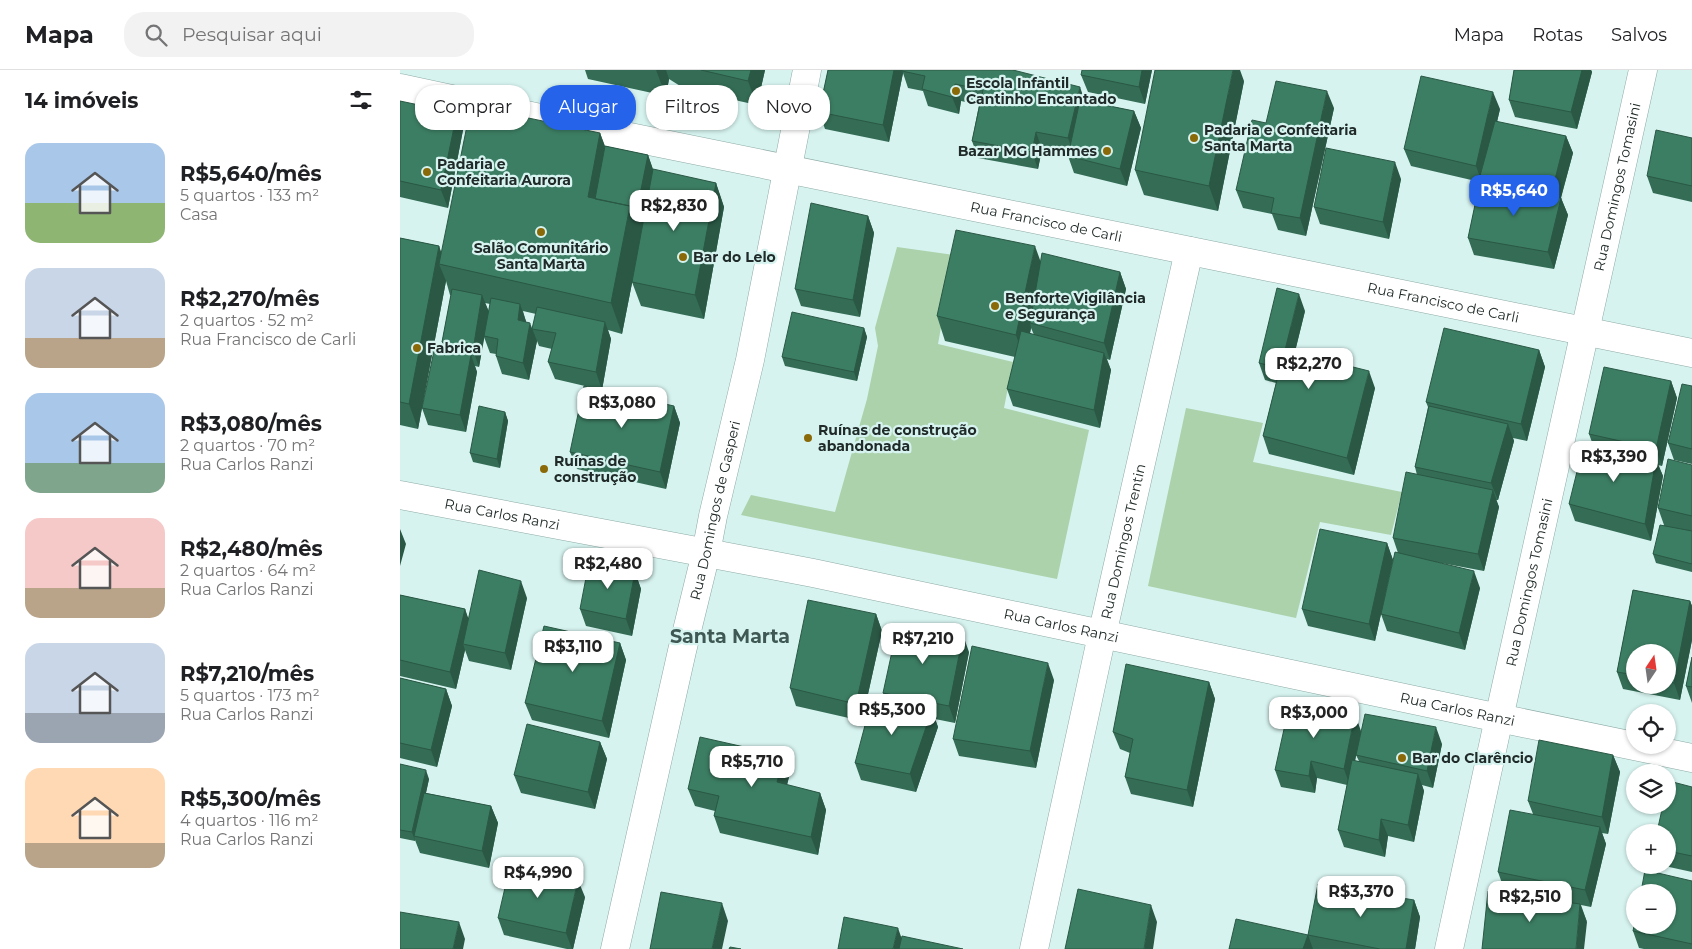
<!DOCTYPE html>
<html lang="pt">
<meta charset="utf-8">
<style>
:root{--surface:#fff;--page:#f2f2f2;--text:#202124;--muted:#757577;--line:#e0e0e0;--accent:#2563eb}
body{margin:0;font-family:Montserrat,sans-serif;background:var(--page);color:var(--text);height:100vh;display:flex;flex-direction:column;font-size:19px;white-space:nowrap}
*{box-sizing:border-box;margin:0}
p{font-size:16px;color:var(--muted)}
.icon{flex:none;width:28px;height:28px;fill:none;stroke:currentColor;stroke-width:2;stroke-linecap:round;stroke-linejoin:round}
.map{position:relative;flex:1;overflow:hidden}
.drawer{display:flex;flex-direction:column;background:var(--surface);width:400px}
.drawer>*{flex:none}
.banner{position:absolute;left:15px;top:15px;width:475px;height:45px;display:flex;gap:10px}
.needle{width:32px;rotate:13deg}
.fabs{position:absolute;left:1226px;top:574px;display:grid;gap:10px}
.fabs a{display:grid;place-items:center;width:50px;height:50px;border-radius:50%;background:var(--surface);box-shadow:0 1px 4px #0004;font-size:25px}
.price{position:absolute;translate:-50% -42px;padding:0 11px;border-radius:10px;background:#fff;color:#222;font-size:16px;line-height:32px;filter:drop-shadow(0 1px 2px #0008)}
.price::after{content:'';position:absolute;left:50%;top:30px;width:15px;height:11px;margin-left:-8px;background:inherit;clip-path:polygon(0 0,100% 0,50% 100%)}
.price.active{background:var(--accent);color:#fff}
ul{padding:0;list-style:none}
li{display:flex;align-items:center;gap:15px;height:125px;padding:0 25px}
li span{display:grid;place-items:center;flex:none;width:140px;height:100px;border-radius:15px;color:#555}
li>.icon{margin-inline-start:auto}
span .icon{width:60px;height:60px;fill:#fffc;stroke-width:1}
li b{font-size:21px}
h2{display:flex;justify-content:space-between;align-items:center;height:60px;padding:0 25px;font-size:21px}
.pill{padding:0 18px;border-radius:20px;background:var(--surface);box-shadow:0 1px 4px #0004;font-size:18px;line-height:45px}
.pill.active{background:var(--accent);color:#fff}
header{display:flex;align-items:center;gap:30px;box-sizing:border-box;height:70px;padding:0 25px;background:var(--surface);border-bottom:1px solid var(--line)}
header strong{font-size:24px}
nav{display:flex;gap:28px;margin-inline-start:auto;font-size:18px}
.search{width:350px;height:45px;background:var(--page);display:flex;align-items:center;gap:12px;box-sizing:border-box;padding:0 18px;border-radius:20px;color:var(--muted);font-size:19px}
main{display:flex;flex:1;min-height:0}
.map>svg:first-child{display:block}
</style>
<header>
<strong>Mapa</strong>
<div class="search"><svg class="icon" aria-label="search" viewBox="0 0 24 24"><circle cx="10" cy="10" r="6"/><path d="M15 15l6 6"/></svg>Pesquisar aqui</div>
<nav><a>Mapa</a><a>Rotas</a><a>Salvos</a></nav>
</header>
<main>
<section class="drawer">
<h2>14 imóveis<svg class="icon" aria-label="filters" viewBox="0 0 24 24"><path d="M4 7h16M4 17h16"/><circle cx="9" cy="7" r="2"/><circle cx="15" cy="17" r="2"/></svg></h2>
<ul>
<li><span style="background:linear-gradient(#a9c7e8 60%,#8fb573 0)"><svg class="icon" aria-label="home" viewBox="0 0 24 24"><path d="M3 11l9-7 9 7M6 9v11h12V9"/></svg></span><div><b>R$5,640/mês</b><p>5 quartos · 133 m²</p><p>Casa</p></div></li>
<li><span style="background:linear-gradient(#c9d6e8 70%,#b9a48a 0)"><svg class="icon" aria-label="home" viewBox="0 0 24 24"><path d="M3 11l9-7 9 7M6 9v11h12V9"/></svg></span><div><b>R$2,270/mês</b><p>2 quartos · 52 m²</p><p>Rua Francisco de Carli</p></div></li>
<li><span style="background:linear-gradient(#a9c7e8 70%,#7fa58c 0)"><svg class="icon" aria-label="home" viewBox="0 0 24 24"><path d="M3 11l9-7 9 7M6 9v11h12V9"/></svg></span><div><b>R$3,080/mês</b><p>2 quartos · 70 m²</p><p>Rua Carlos Ranzi</p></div></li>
<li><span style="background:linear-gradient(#f6c9c9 70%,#b9a48a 0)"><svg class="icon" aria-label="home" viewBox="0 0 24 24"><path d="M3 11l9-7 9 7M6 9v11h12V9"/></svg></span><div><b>R$2,480/mês</b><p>2 quartos · 64 m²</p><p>Rua Carlos Ranzi</p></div></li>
<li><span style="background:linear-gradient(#c9d6e8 70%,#9aa5b1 0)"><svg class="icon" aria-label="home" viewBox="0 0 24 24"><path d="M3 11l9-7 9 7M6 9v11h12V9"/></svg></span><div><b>R$7,210/mês</b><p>5 quartos · 173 m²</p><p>Rua Carlos Ranzi</p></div></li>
<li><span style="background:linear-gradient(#ffd9b3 75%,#b9a48a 0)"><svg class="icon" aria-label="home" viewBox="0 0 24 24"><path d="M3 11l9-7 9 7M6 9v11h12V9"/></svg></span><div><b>R$5,300/mês</b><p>4 quartos · 116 m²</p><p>Rua Carlos Ranzi</p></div></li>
</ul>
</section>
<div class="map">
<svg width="1292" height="879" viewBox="0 0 1292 879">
<rect width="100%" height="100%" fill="#d6f3ef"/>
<path fill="#abd2ab" d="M497,177L554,185L538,274L613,292L604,338L689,360L657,509L341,445L351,425L435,442L467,329L478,276L475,258Z
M786,338L863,353L853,392L1002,422L991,465L920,452L896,548L748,516Z"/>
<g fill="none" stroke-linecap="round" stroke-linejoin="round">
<g stroke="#8eaaa5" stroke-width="29">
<g id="street">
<path id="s1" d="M0,18L205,62L1292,283"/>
<path id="s2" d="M702,565L789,181"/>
<path id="s3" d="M1099,648L1243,0"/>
<path id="s4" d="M215,879L282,581L306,483L313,446L350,290L407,0"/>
</g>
</g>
<g stroke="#8eaaa5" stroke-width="29">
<g id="secondary">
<path id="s5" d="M0,425L413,503L1099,648L1292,688"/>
<path d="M634,879L702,565"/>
<path d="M1049,879L1099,648"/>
</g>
</g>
<use href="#street" stroke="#fff" stroke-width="28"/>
<use href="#secondary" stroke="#fff" stroke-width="28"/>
</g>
<path fill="#346c55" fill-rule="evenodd" d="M185,0H365L357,35L285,19L269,9L266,26L188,9Z
M428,0H613L685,31L734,41L741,58L727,116L674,103L668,86L669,84L642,79L638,99L578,88L572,71L579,35L561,31L559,44L528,36L523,21L508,18L503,3L489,72L425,59L419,42Z
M752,0L745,34L688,22L681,5Z
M1114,0H1191L1192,2L1177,59L1115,47L1109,30Z
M844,11L818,141L744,125L735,100Z
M0,31L63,60L48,138L0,127Z
M934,38L906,166L878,160L872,144L843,138L836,120L866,53Z
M1100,39L1097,52L1166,66L1173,83L1161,128L1168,145L1154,199L1074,185L1068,168L1080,112L1011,96L1004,79Z
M200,63L205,76L248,85L253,100L316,113L324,137L304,249L241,236L232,212L240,172L222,264L208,260L211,269L202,320L155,309L148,292L152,279L139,276L137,271L129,310L102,304L96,286V284L90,283L84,267L79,297L75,296L77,302L66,362L28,355L22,338L44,279L42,272L51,225H50L46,211L18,359L0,355V168L39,176L41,183ZM85,233L90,234L89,242ZM123,241L136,244L132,259L126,252Z
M1292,68V132L1253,123L1247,106Z
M1001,109L989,169L920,154L914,137Z
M468,146L474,163L460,247L401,236L395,219Z
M641,191L720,202L726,219L710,290L707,289L711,300L700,358L613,336L607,319L615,287L545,271L537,246ZM631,258L634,265L630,264Z
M905,241L895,282L975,318L954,405L869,384L863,366L876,313L865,310L859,293Z
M464,258L467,267L457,311L385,296L382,287Z
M1139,280L1145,297L1127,371L1113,368L1114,371L1098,430H1096L1099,437L1084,501L1030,491L1080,518L1065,580L987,561L981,544L975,571L908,556L902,539L987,473L993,490L984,530L998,483L993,468L1017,405L1015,397L1028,337L1026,332Z
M1271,311L1277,328L1262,396L1258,395L1263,406L1251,471L1175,451L1169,434L1193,375L1189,364Z
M1292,316V394L1274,390L1268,373Z
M274,336L280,353L266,419L177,399L170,382Z
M105,342L108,351L100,398L73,392L70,383Z
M1292,395V502L1256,493L1253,484L1264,455L1258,438Z
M235,502L241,519L232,566L186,556L180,539Z
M1233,520L1290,531L1292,536V570L1280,630L1223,619L1217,602ZM1235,582H1268V615H1235Z
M0,525L65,539L68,549L127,528L111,600L69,591L65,580L56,619L0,606Z
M476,544L482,561L462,651L396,636L390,618Z
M220,573L226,590L209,668L132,650L125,633Z
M569,582L555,653L535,649L538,657L516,722L461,710L455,693L486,631L483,623Z
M1292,587V633L1286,616Z
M0,608L46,619L52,636L37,697L0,688Z
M654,610L636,698L559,686L553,669Z
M809,612L815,629L793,737L731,724L725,707L730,683L720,679L713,662Z
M961,661L1042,674L1033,718L1022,715L1024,721L1014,772L988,766L985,787L944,777L938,760L947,715L917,708L915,723L881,717L875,700ZM956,685L959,691H955Z
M200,672L207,689L195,739L121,723L114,705Z
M1213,685L1220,702L1208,764L1202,763L1206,774L1191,837L1181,835L1187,852L1171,833L1104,819L1098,802L1133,744L1128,731Z
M384,686L390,703L387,715L420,723L426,740L418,785L320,763L314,746L315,741L295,736L288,719Z
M0,694L29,709L26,723L91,736L98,753L89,798L20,783L15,770V771L0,768Z
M1292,717V802L1260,795H1268V762Z
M1292,811V879H1244L1239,878L1233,861Z
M185,827L173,879H167L104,865L98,848Z
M1014,830L1020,847L1015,879H829L908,865Z"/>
<path fill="#2a5845" d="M256,0H266L269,9L266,26Z
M351,0H365L357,35L348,11Z
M494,0H504L502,1L503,3L489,72L483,55Z
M742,0H752L745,34L739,17Z
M833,0H840L844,11L818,141L809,116Z
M1182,0H1191L1192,2L1177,59L1171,42Z
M555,14L561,31L559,44L552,27Z
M680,17L686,34L674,85L668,68Z
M927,21L934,38L906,166L900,148Z
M1093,22L1100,39L1084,106H1080L1082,111V113L1076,96Z
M734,41L741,58L727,116L720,99Z
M57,43L63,60L48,138L41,120Z
M636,62L642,79L638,99L632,82Z
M200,63L211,94L202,142L188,127Z
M1166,66L1173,83L1158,138L1152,121Z
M248,85L254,102L222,264L211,233L230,136Z
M995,92L1001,109L989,169L983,152Z
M316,113L324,137L304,249L295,225Z
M1161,128L1168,145L1154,199L1148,182Z
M468,146L474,163L460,247L453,230Z
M39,176L46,196L39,194L46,211L18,359L9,334Z
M635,176L644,201L630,253L631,258L624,289L616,265Z
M720,202L726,219L710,290L704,273Z
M899,224L905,241L891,297L885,280Z
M82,225L89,242L79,297L73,280Z
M120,234L126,251L124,268L118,250Z
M205,252L211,269L202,320L196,302Z
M130,253L137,271L129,310L123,293Z
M464,258L467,267L457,311L454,302Z
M1139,280L1145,297L1127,371L1121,354Z
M704,283L711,300L700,358L694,340Z
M71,285L77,302L66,362L60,345Z
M969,301L975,318L954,405L947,388Z
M1271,311L1277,328L1262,396L1256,379Z
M274,336L280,353L266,419L260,402Z
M105,342L108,351L100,398L97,389Z
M1108,354L1114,371L1098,430L1091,413Z
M1256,389L1263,406L1251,471L1245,454Z
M1093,420L1099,437L1084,501L1078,484Z
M0,459L6,474L0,496Z
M987,473L993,490L975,571L969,554Z
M1074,501L1080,518L1065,580L1059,563Z
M235,502L241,519L232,566L226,549Z
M121,511L127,528L111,600L105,583Z
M1290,531L1292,536V570L1280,630L1274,613Z
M65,539L71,556L63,574L65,580L56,619L50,602Z
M476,544L482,561L462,651L456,634Z
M563,565L569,582L555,653L549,636Z
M220,573L226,590L209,668L202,651Z
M648,593L654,610L636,698L630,681Z
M809,612L815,629L793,737L787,720Z
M46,619L52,636L37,697L31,680Z
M532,640L538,657L516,722L510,704Z
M955,644L961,661L950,716L944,699Z
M1036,657L1042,674L1033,718L1027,701Z
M200,672L207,689L195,739L188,722Z
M1213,685L1220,702L1208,764L1202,747Z
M384,686L390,703L383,730L377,712Z
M911,691L917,708L915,723L909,706Z
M26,700L29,709L16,767L14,766L15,771L12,762Z
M1018,704L1024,721L1014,772L1008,755Z
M420,723L426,740L418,785L411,767Z
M91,736L98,753L89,798L82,781Z
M981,749L988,766L985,787L979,770Z
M1200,757L1206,774L1191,837L1185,820Z
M178,810L185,827L173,879H172L166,863Z
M1014,830L1020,847L1015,879H1006Z
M322,833L328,851L322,879H312Z
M1180,834L1187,852L1184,879H1176Z
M751,835L757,852L753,879H744Z
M59,852L65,869L63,879H53Z
M498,858L504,875V879H493Z
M908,865L913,879H903Z"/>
<path fill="#3c7e63" stroke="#2a5845" d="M301,0H351L348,11Z
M428,0H494L483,55L419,42Z
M502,0H613L680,17L668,68L636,62L632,82L572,71L583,20L555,14L552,27L522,19L525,6L502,1Z
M682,0H742L739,17L681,5Z
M755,0H833L809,116L735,100Z
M1114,0H1182L1171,42L1109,30Z
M1021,6L1093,22L1076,96L1004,79Z
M876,11L927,21L900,148L871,143L874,128L836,120L852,50L866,53Z
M680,30L734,41L720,99L668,86Z
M0,31L57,43L41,120L0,111Z
M71,36L200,63L188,127L230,136L211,233L39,194Z
M1095,51L1166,66L1152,121L1080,106Z
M1256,60L1292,68V116L1247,106Z
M205,76L248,85L235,149L230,136L195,129Z
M926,78L995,92L983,152L914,137Z
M253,99L316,113L295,225L232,212Z
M1080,111L1161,128L1148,182L1068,168Z
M411,133L468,146L453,230L395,219Z
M556,160L635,176L616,265L537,246Z
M0,168L39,176L9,334L0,332Z
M642,183L720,202L704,273L630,253Z
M877,218L899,224L885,280L969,301L947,388L863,366L880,298L859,293Z
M52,219L82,225L73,280L42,272Z
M91,228L120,234L118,250L130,253L123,293L96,286L98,269L84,266Z
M137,237L205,252L196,302L148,292L156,263L132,259Z
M392,242L464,258L454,302L382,287Z
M1044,258L1139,280L1121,354L1026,332Z
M621,261L704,283L694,340L607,319Z
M35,276L71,285L60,345L22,338Z
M1204,297L1271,311L1256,379L1189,364Z
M1282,314L1292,316V379L1268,373Z
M184,316L274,336L260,402L170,382Z
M79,336L105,342L97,389L70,383Z
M1029,336L1108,354L1091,413L1015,397Z
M1184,373L1256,389L1245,454L1169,434Z
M1268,389L1292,395V446L1258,438Z
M1006,402L1093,420L1078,484L993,468Z
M1260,455L1292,461V494L1253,484Z
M920,459L987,473L969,554L902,539Z
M995,482L1074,501L1059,563L981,544Z
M189,492L235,502L226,549L180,539Z
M79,500L121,511L105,583L63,574Z
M1233,520L1290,531L1274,613L1268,612V582H1235V605L1217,602Z
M0,525L65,539L50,602L0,590Z
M408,530L476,544L456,634L390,618Z
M498,554L563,565L549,636L483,623Z
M144,556L220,573L202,651L125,633Z
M572,576L648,593L630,681L553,669Z
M1292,587V617L1286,616Z
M726,594L809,612L787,720L725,707L733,669L713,662Z
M0,608L46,619L31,680L0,673Z
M472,629L532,640L510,704L455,693Z
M890,632L955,644L944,699L911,691L909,706L875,700Z
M965,644L1036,657L1027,701L956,685Z
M127,654L200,672L188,722L114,705Z
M300,667L384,686L377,712L420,723L411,767L314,746L319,726L288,719Z
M1139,670L1213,685L1202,747L1128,731Z
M952,690L1018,704L1008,755L981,749L979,770L938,760Z
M0,694L26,700L12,762L0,760Z
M1269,711L1292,717V786L1268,781V762H1257L1263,735H1268V718Z
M24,723L91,736L82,781L14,766Z
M1110,740L1200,757L1185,820L1098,802Z
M110,796L178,810L166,863L98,848Z
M1245,800L1292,811V874L1233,861L1235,851V855H1268V822H1241Z
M918,814L1014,830L1006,879H980L908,865Z
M678,819L751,835L744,879H665Z
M1088,821L1180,834L1176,879H1082Z
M261,822L322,833L312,879H250Z
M0,842L59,852L53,879H0Z
M444,847L498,858L493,879H438Z
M836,849L908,865L903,879H829Z
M502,866L563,879H499Z
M330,877L341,879H329Z"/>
<g fill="#8a6908" stroke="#d6f3ef" stroke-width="2">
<circle cx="556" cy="21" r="5"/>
<circle cx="794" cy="68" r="5"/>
<circle cx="707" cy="81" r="5"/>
<circle cx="27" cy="102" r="5"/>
<circle cx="141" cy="162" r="5"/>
<circle cx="283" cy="187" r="5"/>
<circle cx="595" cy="236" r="5"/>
<circle cx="17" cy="278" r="5"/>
<circle cx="408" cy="368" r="5"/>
<circle cx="144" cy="399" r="5"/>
<circle cx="1002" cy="688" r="5"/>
</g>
<g text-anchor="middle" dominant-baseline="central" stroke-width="4.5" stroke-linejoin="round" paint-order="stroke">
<g font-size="14" font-weight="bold" fill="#202b29" stroke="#d6f3ef" text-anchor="start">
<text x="566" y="13">Escola Infantil<tspan x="566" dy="16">Cantinho Encantado</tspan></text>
<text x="804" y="60">Padaria e Confeitaria<tspan x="804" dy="16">Santa Marta</tspan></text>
<text x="697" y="81" text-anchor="end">Bazar MG Hammes</text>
<text x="37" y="94">Padaria e<tspan x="37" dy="16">Confeitaria Aurora</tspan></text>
<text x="141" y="178" text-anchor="middle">Salão Comunitário<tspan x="141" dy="16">Santa Marta</tspan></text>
<text x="293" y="187">Bar do Lelo</text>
<text x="605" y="228">Benforte Vigilância<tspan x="605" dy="16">e Segurança</tspan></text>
<text x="27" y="278">Fabrica</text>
<text x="418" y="360">Ruínas de construção<tspan x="418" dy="16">abandonada</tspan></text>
<text x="154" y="391">Ruínas de<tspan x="154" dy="16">construção</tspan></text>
<text x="1012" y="688">Bar do Clarêncio</text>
</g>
<g font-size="14" fill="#202b29" stroke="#d6f3ef">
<text stroke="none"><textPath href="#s3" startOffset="544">Rua Domingos Tomasini</textPath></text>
<text stroke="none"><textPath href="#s1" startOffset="660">Rua Francisco de Carli</textPath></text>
<text stroke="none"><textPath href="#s1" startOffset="1065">Rua Francisco de Carli</textPath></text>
<text stroke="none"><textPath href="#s4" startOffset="450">Rua Domingos de Gasperi</textPath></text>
<text stroke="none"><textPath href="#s5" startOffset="104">Rua Carlos Ranzi</textPath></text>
<text stroke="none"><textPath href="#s2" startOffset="96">Rua Domingos Trentin</textPath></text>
<text stroke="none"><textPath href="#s3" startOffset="139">Rua Domingos Tomasini</textPath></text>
<text stroke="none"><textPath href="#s5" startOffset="674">Rua Carlos Ranzi</textPath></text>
<text stroke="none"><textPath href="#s5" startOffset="1079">Rua Carlos Ranzi</textPath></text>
</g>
<g font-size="19" font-weight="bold" fill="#3f5854" stroke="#d6f3ef">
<text x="330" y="566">Santa Marta</text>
</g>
</g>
</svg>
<div class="fabs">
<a><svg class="needle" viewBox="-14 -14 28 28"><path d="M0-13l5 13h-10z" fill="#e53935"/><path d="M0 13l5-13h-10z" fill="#757577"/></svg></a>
<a><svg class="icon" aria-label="locate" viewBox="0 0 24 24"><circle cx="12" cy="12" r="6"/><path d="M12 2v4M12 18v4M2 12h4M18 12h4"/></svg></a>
<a><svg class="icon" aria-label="layers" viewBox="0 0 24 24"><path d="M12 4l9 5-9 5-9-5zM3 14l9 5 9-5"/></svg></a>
<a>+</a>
<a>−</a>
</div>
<b class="price active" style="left:1114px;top:147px">R$5,640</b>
<b class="price" style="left:274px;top:162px">R$2,830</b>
<b class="price" style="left:909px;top:320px">R$2,270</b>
<b class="price" style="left:222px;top:359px">R$3,080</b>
<b class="price" style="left:1214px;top:413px">R$3,390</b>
<b class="price" style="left:208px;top:520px">R$2,480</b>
<b class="price" style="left:523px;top:595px">R$7,210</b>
<b class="price" style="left:173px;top:603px">R$3,110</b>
<b class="price" style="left:492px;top:666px">R$5,300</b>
<b class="price" style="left:914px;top:669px">R$3,000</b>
<b class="price" style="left:352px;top:718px">R$5,710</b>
<b class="price" style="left:138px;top:829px">R$4,990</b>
<b class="price" style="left:961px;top:848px">R$3,370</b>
<b class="price" style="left:1130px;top:853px">R$2,510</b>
<div class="banner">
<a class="pill">Comprar</a>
<a class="pill active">Alugar</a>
<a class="pill">Filtros</a>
<a class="pill">Novo</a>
</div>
</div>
</main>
